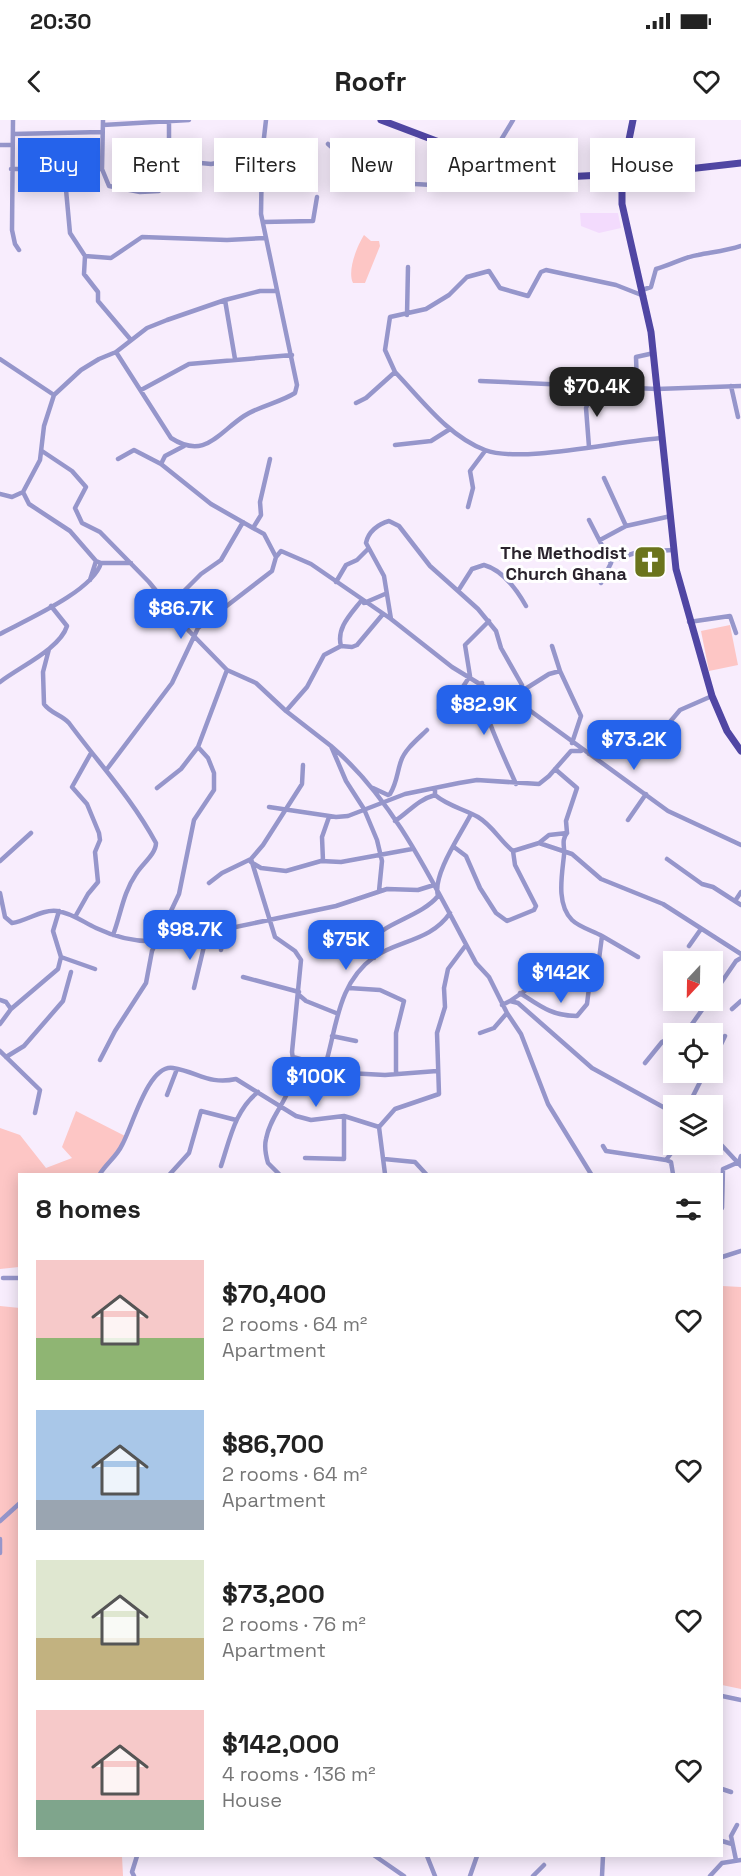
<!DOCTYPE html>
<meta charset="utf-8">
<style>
:root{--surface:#fff;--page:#f6f6f6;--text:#222;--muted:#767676;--accent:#2563eb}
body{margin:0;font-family:"Space Grotesk",sans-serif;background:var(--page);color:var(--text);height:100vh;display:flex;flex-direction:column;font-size:22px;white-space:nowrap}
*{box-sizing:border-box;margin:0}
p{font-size:20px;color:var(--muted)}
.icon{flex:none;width:33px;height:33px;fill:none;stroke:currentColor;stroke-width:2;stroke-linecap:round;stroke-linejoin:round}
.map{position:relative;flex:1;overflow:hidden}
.panel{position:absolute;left:18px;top:1053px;width:705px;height:684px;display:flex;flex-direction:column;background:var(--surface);border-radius:0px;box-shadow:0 3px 15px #0003}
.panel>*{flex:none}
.banner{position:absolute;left:18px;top:18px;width:705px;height:54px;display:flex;gap:12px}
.needle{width:39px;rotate:202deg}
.fabs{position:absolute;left:663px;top:831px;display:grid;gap:12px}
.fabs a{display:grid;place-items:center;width:60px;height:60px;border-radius:0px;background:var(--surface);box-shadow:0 3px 15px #0003;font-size:30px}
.price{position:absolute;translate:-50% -51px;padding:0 14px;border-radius:12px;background:var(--accent);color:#fff;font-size:20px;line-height:39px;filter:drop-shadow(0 2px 3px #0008)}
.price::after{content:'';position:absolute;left:50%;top:36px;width:18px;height:14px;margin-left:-9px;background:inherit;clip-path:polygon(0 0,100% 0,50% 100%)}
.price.current{background:#222;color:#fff}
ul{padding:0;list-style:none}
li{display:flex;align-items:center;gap:18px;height:150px;padding:0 18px}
li span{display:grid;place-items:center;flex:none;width:168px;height:120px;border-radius:0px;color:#555}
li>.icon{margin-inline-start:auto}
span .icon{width:72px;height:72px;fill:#fffc;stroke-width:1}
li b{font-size:26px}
h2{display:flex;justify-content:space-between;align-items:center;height:72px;padding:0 18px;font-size:26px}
.tag{padding:0 21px;border-radius:0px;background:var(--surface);box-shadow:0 3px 15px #0003;font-size:21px;line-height:54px}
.tag.current{background:var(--accent);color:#fff}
.status{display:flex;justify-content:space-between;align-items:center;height:42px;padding:0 30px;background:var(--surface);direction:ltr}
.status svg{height:16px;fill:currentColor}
header{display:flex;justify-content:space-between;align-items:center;height:78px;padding:0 18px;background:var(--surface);font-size:27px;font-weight:700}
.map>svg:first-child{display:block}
</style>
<div class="status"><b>20:30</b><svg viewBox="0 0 49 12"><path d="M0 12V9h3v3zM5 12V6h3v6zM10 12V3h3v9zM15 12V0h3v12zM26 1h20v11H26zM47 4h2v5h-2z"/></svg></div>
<header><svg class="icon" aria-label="back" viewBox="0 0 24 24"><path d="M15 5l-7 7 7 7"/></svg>Roofr<svg class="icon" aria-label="heart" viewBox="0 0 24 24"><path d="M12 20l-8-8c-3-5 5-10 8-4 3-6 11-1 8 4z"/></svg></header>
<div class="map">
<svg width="741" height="1756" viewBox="0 0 741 1756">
<rect width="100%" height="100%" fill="#f8edfd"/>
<path fill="#f3dbfd" d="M580,93H618L621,108L599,113L581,106Z"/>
<path fill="#fdc6c5" d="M364,115L371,121H379L380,126L365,163H353C347,151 357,126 364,115Z
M730,505L738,545L709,551L701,511Z
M76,991L127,1017L99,1054H20L19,1147L0,1149V1008L20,1015L46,1048L72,1038L62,1027Z
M722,1166L741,1167V1569L722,1565Z
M0,1186L20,1188V1736H122L123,1756H0Z"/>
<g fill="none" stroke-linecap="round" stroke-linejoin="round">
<path stroke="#9696cb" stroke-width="4.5" d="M13,0L12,110L15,124L19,130
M103,0L102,49L109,66L140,72L159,71
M169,3V27L180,41L211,44L262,35
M103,5L189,0
M13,14L102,12
M328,24L335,30L415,64L432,65L447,58L458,29
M0,25H12
M484,39L501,20L513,0
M64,48L70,113L85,136L111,138L142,117L227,120L265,118
M11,49H102
M263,102L313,101L317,77
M85,136L84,154L98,172V181L131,220
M642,170L651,167L656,149C671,145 684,137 698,135C713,132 726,131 741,126
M225,180L235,239
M407,195L408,147
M116,232L171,318C205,340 218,313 244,296C259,286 279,283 295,273L297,265L261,94L262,35L266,0
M0,239L54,275
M395,252L385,230L390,197L426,189L449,175L467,157L489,151L500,168L528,176L541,152L546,150L616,165L644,176
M480,261L657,269L741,266
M731,266L738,297
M637,267L636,237L654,233
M141,270L189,244L292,235
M356,283L366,278L395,252C422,280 448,316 485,330C521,344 621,320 663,318
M395,325L431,321L450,309
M184,326L165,336L161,344L211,384L253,408L261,395L260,382L270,339
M589,327L586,288L595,266
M42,331L72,351L86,367L75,388L82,403L100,412L149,462L189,511L227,550L256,563L286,591L331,626L346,661L364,689L377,720L382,741L379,771
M118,339L134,330L161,344
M604,358L626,406
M23,372L29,384L70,411L96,441L101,443
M0,374L12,377L23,372L40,340L44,306L54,275L81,250L99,239L116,232L147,208L167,200L225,180L260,171H277
M468,387L473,368L470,351L485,331
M589,400L611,443L601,463
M600,420L626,406L671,396
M276,437L281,431L311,444L391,499L452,547L501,577L521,584L668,691L741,725
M610,441L638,432L673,430
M90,460L96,441
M336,462L346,445L357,440L368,429
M364,483L385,474
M170,485L201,454L221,440L243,402
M391,499L384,456L366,423C368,412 378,404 389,401L399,406L430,446L458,471
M689,502L730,496L736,513
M0,514C26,500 93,471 101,443H131
M341,526C336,508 351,494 361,481
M552,526L560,551
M49,529L43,552L44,584C50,593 62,595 69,603C100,645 131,677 156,723C156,734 142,744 136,754C123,773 121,794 113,815
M0,562C19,547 60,529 67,506L51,486
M482,563C477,583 507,643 516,664
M522,571L549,554L560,551L581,596L572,623
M521,584L522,565L501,528L496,511L478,489L458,471L472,449L484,445C502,450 517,470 526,486
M439,590L449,588L470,556L465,525L489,501
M286,591L307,567L324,535L341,526L352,527L357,525L383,494
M331,626C397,682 435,768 476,843L489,857L507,893L521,914L548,984L591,1054
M589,634L651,620L658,616L680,590L712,576
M107,649L172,563L198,508L272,451L276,437L264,414L253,408
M157,668L181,649L198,627
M373,668L388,675L390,674C397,663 397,652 401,641C405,629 418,619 427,610
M435,669V675C448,686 464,689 478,697C493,706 500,721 513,731L539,723L572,734L601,759L663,784L741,834
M269,687L336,697L348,696L405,674L459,663L477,660L539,664L549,656L571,631H581
M628,700L646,674
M395,701C409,692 417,680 435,675
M539,723L549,715L567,713L566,701L577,668L555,649
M454,727L466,736L480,768L496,793L507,801L534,790L536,786L515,745L513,731
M251,739L275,817L295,831L301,840L292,932C300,975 272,987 266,1019C264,1027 266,1036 268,1043L279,1054
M667,739L702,764L713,767L741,785
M0,741L31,713
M323,741L322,717L329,697
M251,742L261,748L286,751L321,741L341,742L412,729
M209,763L222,753L251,739L263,725L302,664L303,645
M0,773L5,797L12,803C27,801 42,789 57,791C72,793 83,802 96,808C115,817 135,822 156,821
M735,781L741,772
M75,797L88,774L98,762L95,732L100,720L99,713L87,684L72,667L91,633
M165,808L206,818L226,809L336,786L387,769L418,770L434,765
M602,816L638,837
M689,826L701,809
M221,830L226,809
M61,837L95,849
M374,838C374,832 373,824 375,819C381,804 422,796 438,776C432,755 461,714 471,694
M243,857L299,872
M194,868L206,818
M349,868L380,870L404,881L396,913V954
M520,873C540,886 552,896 577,896L587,884L590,860L598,847L602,816C593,811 579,807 572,800C556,784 562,755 564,735C565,726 561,721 567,713
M299,875L306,881L336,893
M712,876L736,841L741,838
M0,880L6,882L11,889L58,849L61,837L53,811L59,791
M510,881L529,868L552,857L590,860
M502,885L510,881L518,883L592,948L674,993
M732,889L741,881
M0,904L11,889
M480,913L494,908L507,893
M685,914L709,880
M332,916L356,921
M0,931L40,970L35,993
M6,937L24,926L63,881L71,852
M293,937L325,946
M100,940L115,911L146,863L152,831L179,774L194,700L214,670V653L208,638L198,627L227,550
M645,943L662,922L668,919L674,921
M712,943L725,916
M437,951L385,955L329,952L325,946C337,907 337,864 374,837C399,820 431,821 450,793
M167,975L177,949
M688,986L705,952
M379,1007L395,989L439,974L437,913L445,887L444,868L448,849L466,825
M712,1015L741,1046
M603,1026L606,1031L666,1040L678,1024
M305,1038L344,1039V996
M384,1039L415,1042L426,1054
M666,1040L671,1042L673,1054
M221,1046C230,1019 235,990 258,972
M100,1054C106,1044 117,1036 122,1025C132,1008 148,944 173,948C198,952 209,965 236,959L296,996L311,1000L344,996L379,1007L385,1054
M170,1054L189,1033L201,991L236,1000
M722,1088L723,1049L739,1042L741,1036
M722,1137L741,1131
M3,1158H20
M0,1401L20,1383
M0,1419V1433
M722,1576L741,1580
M722,1669L731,1672
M722,1721L732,1724
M375,1736L404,1756
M427,1736L435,1756
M736,1740L731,1716L737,1705
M134,1756L132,1752L137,1736
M470,1756L477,1736
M533,1756L544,1745
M602,1756L603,1736
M710,1756L722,1743L741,1740"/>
<path stroke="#5046a3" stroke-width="7" d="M381,0L484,39L543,58L662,52L741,43
M633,0L622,54V84L651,212L676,449L712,576L727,611L741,631"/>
</g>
<defs>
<g id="church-square" transform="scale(1.725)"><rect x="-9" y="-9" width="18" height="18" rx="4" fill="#6b741d" stroke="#fff"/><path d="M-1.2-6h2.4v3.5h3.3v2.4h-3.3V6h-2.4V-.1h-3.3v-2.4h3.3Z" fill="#fff"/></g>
</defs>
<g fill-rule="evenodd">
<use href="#church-square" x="650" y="442"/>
</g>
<g text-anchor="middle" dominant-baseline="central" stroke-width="6" stroke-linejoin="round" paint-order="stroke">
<g font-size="18" font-weight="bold" fill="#2a232d" stroke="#fff" text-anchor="end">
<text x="627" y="432">The Methodist<tspan x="627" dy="21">Church Ghana</tspan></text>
</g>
</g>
</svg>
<div class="fabs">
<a><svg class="needle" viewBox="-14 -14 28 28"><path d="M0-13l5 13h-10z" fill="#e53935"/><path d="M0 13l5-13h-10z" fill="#767676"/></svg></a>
<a><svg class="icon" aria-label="locate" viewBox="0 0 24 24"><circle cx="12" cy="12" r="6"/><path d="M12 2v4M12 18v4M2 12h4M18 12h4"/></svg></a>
<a><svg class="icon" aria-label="layers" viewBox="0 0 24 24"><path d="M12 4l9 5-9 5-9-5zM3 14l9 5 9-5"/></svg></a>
</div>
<b class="price current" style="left:597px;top:298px">$70.4K</b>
<b class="price" style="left:181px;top:520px">$86.7K</b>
<b class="price" style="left:484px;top:616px">$82.9K</b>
<b class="price" style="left:634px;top:651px">$73.2K</b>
<b class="price" style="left:190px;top:841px">$98.7K</b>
<b class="price" style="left:346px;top:851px">$75K</b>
<b class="price" style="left:561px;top:884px">$142K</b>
<b class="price" style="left:316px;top:988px">$100K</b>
<div class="banner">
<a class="tag current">Buy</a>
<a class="tag">Rent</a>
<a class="tag">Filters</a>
<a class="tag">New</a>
<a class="tag">Apartment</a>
<a class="tag">House</a>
</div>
<section class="panel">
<h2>8 homes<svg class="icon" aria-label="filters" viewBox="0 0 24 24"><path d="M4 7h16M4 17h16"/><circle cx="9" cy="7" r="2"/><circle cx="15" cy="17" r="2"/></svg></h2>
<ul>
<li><span style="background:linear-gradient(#f6c9c9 65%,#8fb573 0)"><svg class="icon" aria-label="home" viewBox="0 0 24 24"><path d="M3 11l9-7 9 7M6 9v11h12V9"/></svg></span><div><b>$70,400</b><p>2 rooms · 64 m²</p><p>Apartment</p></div><svg class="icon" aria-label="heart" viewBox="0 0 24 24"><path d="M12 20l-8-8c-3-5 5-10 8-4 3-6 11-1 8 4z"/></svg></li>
<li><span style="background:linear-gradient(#a9c7e8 75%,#9aa5b1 0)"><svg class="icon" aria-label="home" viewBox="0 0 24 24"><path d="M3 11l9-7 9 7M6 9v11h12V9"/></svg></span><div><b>$86,700</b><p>2 rooms · 64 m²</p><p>Apartment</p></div><svg class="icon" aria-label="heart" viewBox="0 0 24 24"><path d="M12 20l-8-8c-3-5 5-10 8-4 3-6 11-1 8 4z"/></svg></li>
<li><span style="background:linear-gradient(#dfe7d0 65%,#c2b280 0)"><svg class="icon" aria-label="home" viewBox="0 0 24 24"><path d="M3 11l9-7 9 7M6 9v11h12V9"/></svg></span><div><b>$73,200</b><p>2 rooms · 76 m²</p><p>Apartment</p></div><svg class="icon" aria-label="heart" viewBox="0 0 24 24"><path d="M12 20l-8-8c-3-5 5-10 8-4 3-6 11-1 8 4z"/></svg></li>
<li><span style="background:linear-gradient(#f6c9c9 75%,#7fa58c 0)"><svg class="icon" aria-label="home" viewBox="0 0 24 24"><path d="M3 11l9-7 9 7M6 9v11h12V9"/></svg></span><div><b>$142,000</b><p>4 rooms · 136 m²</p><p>House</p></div><svg class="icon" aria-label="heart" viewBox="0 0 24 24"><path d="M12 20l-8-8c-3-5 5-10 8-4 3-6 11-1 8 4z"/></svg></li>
</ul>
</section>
</div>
